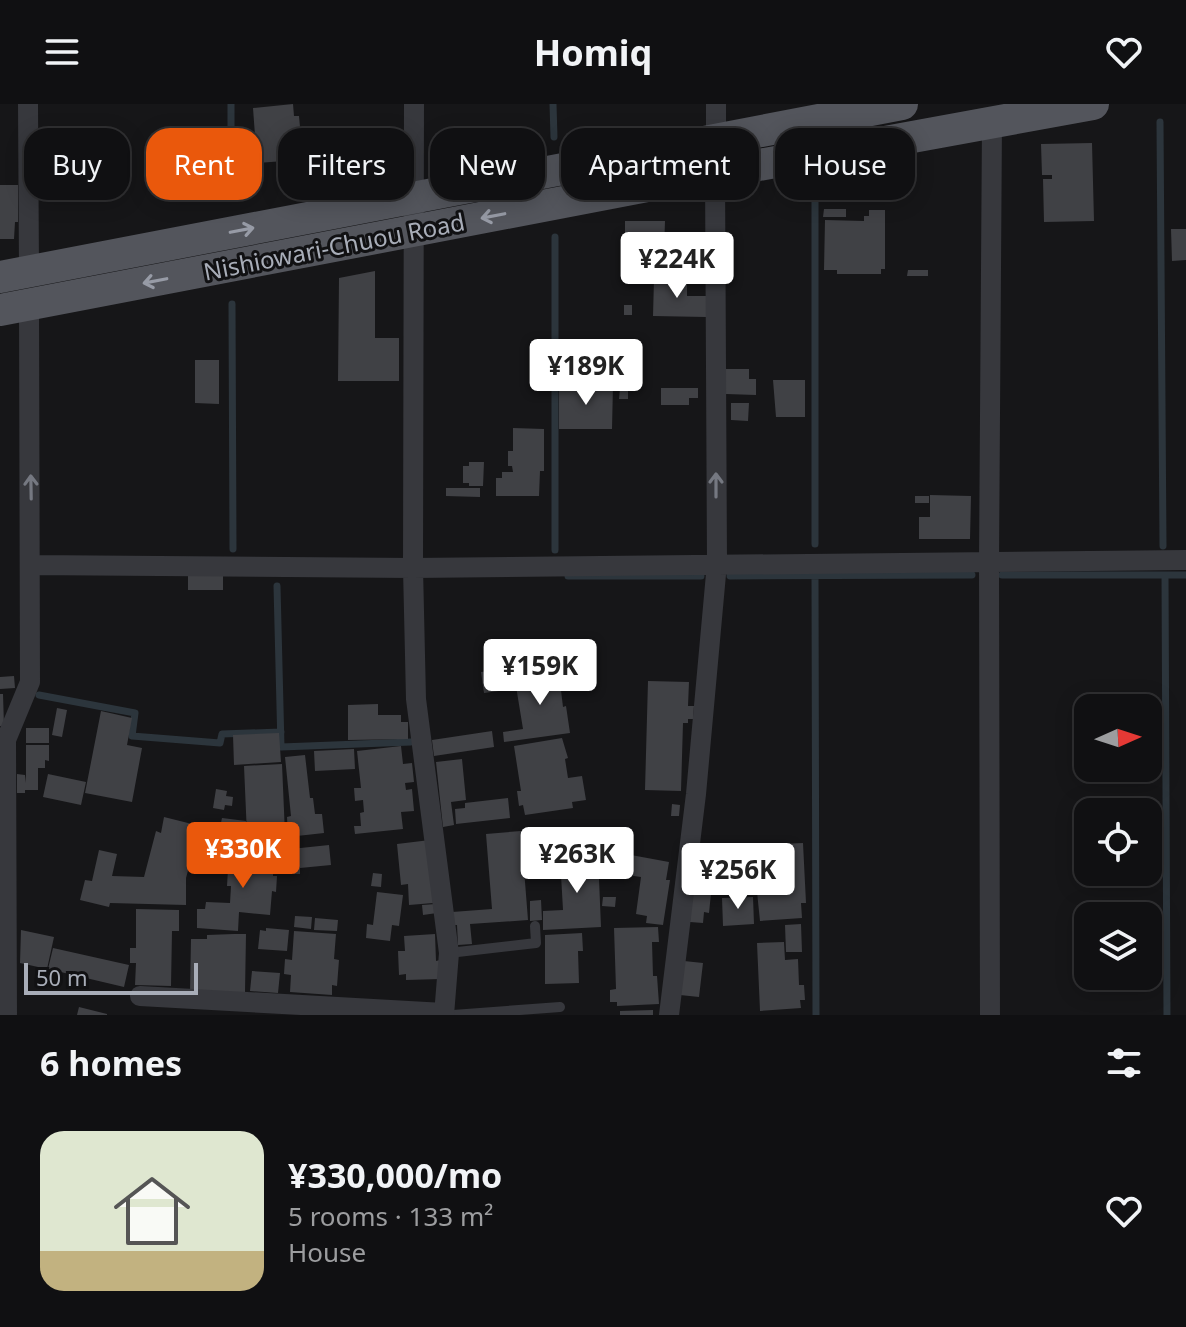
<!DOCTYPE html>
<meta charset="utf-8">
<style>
:root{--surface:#101012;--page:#1e1e20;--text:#f1f3f6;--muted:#9c9d9f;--line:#303032;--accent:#ea580c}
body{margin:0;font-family:"Noto Sans",sans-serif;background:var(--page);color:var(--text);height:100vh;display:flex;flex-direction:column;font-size:30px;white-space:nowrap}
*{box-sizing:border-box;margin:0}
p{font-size:26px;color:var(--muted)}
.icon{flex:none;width:44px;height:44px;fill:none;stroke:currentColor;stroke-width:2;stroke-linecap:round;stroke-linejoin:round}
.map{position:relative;height:911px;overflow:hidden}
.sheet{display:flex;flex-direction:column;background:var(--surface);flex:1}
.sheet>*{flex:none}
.guide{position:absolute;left:24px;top:24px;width:1138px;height:72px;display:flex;gap:16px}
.needle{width:52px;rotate:87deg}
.tools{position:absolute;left:1074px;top:590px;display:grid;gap:16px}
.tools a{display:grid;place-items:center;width:88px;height:88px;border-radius:16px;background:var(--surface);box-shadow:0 4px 20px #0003,0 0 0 2px var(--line);font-size:40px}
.scale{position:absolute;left:24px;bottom:20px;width:174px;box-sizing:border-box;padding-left:8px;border:4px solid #a8adb8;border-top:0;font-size:22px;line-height:28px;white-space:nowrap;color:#a8adb8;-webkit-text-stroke:6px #111113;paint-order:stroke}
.price{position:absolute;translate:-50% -68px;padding:0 18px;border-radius:8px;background:#fff;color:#222;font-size:26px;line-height:52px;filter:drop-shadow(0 2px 4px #0008)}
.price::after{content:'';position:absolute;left:50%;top:48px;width:24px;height:18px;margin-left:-12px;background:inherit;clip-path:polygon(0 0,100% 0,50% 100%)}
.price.current{background:var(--accent);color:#fff}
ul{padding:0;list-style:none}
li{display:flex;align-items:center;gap:24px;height:200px;padding:0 40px}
li span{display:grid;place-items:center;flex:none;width:224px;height:160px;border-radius:24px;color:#555}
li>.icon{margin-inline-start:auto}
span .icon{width:96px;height:96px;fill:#fffc;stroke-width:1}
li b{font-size:34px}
h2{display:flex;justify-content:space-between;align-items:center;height:96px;padding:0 40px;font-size:34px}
.tag{padding:0 28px;border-radius:24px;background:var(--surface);box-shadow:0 4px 20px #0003,0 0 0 2px var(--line);font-size:28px;line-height:72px}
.tag.current{background:var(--accent);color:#fff}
header{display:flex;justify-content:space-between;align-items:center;height:104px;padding:0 40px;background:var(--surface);font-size:36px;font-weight:700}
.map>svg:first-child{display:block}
</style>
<header><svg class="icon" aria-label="menu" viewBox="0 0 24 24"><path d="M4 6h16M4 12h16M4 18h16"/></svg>Homiq<svg class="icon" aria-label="heart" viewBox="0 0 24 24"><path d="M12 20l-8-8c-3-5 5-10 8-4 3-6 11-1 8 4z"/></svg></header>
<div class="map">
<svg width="1186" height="911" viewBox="0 0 1186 911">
<rect width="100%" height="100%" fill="#161618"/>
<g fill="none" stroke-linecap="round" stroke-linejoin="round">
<path stroke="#2c353c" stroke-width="7" d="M231,0V92
M553,0L554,33
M1160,18L1163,442
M232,200L233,445
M815,440V81
M555,446V133
M1002,471H1186
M1165,471L1167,911
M568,472H701
M730,472L972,471
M815,472L816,911
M277,482L281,643L411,638
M39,591L135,609L132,632L220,639L222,630L281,628"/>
</g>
<path fill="#404145" d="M293,0L294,12H299L302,45L297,46L298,56L257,59L253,4Z
M1092,39L1094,117L1044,118L1043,75H1052V71H1042L1041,40Z
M0,81H18V118H15L14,135H0Z
M824,105H846V113H823Z
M869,106H885V165H881V170H837V166H824L825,116L864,117V112H869Z
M625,117H665L664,148H625Z
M1171,125H1186V156L1172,157Z
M624,150H645V167H624Z
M908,166H928V172H907Z
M375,167V234H399V277H338L339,174Z
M654,175H687V192H707L706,213L653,212Z
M624,201H632V211H624Z
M195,256H219V300L195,299Z
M726,265H749V275H756V291L726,290Z
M773,276H805V313H776Z
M559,281H613L612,325H559Z
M628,283V295H619L620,284Z
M661,284H698V294H689V301H661Z
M731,299H749L748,317L731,316Z
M513,324L544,325V367H540L539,392H496V374H502V368H513L512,362H508V347H513Z
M469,358H484L483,382H469V379H463V362H469Z
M446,384H480V393L446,392Z
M930,391L971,392L970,435H919V413H930Z
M915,392H929V399H915Z
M188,472H223V486H188Z
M558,561L563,603L566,602L570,629L504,638L503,628L523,625L515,576L537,573L535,565Z
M511,564L514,585L484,589L481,568Z
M14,572L15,584L0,585V573Z
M648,577L689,578L688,602H694L693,615H688V619H683L681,687L645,686Z
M0,590H3L4,622H0Z
M378,600V611H401V618H408V635L348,636V601Z
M57,604L67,606L62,633L52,631Z
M101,607L132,614L127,641L142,644L132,698L85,689Z
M26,624H49V639H26Z
M492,627L494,643L434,652L432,636Z
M279,629L281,658L234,661L233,631Z
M562,634L568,654L565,655L568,674L582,672L586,696L572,698L573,704L525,711L523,701L519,702L517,687H521L514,642Z
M26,641H49V657L45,656V664H38V686H25V689H17V670L25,671L26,679Z
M401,642L403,660L412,659L414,678L405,679L406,686L412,685L414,707L401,708L403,725L355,730L354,722H361L360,709L364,708L363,696L355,697L354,684H361L357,647Z
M354,645L355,665L315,667L314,647Z
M305,651L310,694H313L315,710H322L324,729L288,733L287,713L291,712L285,653Z
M462,655L466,696L451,698L454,721L443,723L436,658Z
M282,660L285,730L247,731L244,662Z
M48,670L86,678L81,701L43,693Z
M216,685L227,687L226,692L233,693L232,702L225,701L224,706L213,704Z
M508,694L510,714L456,720L455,705L465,704V699Z
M672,700L680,701L679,712H671Z
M164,713L200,722L186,774V801L110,799L109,803L80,796L85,776L92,777L99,746L117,750L112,772L144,773L156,727L161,729Z
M222,714L246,717L244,732L219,728Z
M521,727L528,816L470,820L472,840L458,841L457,821H453L452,808L492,805L486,730Z
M430,736L433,799L409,801L408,780L401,781L397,740Z
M803,739L806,799H801L802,814L760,817L756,778H762L761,746L780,745V740Z
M757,740L759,765L717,767L716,742Z
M329,741L331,761L300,764V770H293L291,745Z
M234,743L279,746L278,757H273V772H277L276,788L272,787L270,811L239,808L238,827L197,824V805H205L206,798L230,799L231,782H227L228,765L232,766Z
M698,749L715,751L709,809L704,808L703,819L690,818L692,776L696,777Z
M598,751L601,823L543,826V807L563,806L560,753Z
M631,751L669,758L666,776H670L663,821L646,819L647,812L636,810L641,773L627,771Z
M373,769L382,770L381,783L371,782Z
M377,788L403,791L399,822L392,821L390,837L366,834L367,820L373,821Z
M603,793H616L615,803L602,802Z
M753,793L754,820L723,822L722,794Z
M541,796L542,816L530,817V797Z
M436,800L437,809L423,811L422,801Z
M136,805L179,806V827H172L171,882L135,881L136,859H130V844H136Z
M295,812L312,813L311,825L294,823Z
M315,814L338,816L337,827L314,826Z
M801,820L802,848H786L785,821Z
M658,823L659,838H652L653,872H657L659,900L617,902V898H610V886L616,885L614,824Z
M266,824L289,826L287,847L258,845L260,826L266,827Z
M21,826L54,833L47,865L20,859Z
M294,827L336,830L334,855L339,856L337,882L332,881V891L290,888L291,871L284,870L285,855L292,856Z
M582,829L583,847H578L579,879L545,880V831Z
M234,830H246L245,888H190L191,835H207V831Z
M435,830L436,857L440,856L441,875L406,876V870L399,871L398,847H405L404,832Z
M784,838L785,856L798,855L799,881H804L805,896H800L801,904L760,907L757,839Z
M53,844L129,861L124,883L48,865Z
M684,857L703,859L699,893L680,891Z
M252,867L280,869L278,889L250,887Z
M79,903L107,910V911H77Z
M653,906V911H620V907Z"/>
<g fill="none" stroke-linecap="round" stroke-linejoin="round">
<path stroke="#37383d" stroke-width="10" d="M449,849L536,839L535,822
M453,911L560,903"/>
<path stroke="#37383d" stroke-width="20" d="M28,0L29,167
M414,0L413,464L416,595L449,849L444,911
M716,0V35
M31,461L413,464L1186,456
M140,892L444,909
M7,911L6,636L30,578L29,201
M669,911L696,690L717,459L715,69
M990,911L989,457L992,18"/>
<path stroke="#53555c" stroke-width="32" d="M0,173L902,0
M0,206L715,69L1093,0"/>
</g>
<defs><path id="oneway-shaft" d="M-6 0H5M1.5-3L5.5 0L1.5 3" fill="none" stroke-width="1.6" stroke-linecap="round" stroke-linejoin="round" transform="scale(2)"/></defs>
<g stroke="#979ba6">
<use href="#oneway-shaft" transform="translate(493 112) rotate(169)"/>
<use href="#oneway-shaft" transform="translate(242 126) rotate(-11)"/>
<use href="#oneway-shaft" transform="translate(155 177) rotate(169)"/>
</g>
<g stroke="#757881">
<use href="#oneway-shaft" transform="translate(716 381) rotate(-90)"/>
<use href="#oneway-shaft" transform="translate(31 383) rotate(-91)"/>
</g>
<g text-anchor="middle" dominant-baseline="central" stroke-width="6" stroke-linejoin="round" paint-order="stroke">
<g font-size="24" fill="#a8adb8" stroke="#111113">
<text transform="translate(334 142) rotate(-11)">Nishiowari-Chuou Road</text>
</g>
</g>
</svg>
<div class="tools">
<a><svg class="needle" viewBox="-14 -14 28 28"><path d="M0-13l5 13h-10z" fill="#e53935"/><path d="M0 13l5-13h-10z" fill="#9c9d9f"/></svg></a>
<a><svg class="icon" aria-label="locate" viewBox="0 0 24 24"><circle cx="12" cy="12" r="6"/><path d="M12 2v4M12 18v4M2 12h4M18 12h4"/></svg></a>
<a><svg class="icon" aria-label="layers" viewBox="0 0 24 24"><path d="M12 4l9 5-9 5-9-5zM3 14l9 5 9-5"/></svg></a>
</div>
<div class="scale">50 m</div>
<b class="price" style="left:677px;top:196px">¥224K</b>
<b class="price" style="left:586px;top:303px">¥189K</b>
<b class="price" style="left:540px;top:603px">¥159K</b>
<b class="price current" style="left:243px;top:786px">¥330K</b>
<b class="price" style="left:577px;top:791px">¥263K</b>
<b class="price" style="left:738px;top:807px">¥256K</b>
<div class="guide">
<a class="tag">Buy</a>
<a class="tag current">Rent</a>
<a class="tag">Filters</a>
<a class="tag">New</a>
<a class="tag">Apartment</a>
<a class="tag">House</a>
</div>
</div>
<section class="sheet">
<h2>6 homes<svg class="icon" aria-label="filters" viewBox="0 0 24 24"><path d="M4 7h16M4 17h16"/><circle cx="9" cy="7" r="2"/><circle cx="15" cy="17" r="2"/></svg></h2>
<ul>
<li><span style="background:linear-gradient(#dfe7d0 75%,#c2b280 0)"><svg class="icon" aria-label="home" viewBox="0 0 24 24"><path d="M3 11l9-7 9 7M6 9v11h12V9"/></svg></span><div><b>¥330,000/mo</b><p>5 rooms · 133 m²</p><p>House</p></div><svg class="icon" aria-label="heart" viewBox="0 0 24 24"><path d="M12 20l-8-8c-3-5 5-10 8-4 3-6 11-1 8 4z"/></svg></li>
</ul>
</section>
